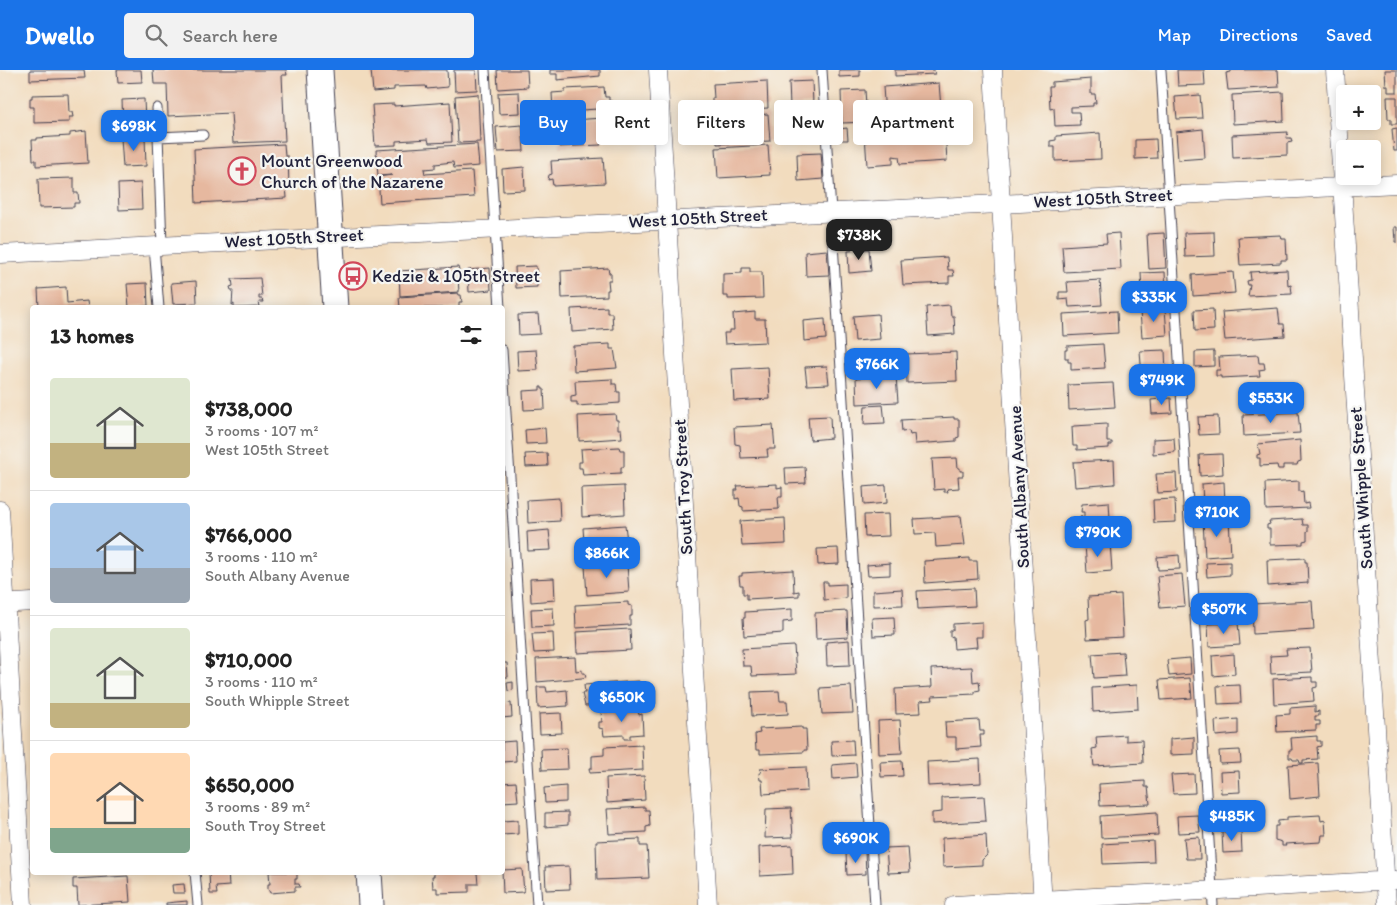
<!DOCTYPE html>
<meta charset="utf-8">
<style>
:root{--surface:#fff;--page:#f2f2f2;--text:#222;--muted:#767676;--line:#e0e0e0;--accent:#1a73e8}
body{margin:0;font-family:Itim,sans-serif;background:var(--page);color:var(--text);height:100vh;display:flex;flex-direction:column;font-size:19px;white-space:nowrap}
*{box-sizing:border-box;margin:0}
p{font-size:16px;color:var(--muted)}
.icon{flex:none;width:28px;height:28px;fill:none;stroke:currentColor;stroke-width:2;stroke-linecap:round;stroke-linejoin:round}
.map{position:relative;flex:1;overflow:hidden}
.side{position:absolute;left:30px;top:235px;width:475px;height:570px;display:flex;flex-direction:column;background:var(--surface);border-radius:5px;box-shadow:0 2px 12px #0003}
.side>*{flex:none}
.hud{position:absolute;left:520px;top:30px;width:475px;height:45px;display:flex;gap:10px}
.tools{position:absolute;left:1336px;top:15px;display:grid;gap:10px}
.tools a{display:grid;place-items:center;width:45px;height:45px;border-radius:5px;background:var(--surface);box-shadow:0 2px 12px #0003;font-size:25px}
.price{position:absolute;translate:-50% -42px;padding:0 11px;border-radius:10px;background:var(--accent);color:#fff;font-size:16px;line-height:32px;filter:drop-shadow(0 1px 2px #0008)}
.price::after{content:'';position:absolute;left:50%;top:30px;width:15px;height:11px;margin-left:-8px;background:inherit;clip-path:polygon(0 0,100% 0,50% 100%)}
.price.current{background:#222;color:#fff}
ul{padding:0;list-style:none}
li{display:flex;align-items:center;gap:15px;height:125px;padding:0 20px}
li+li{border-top:1px solid var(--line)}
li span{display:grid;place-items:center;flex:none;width:140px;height:100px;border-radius:5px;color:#555}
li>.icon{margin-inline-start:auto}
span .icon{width:60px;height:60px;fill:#fffc;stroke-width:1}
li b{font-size:21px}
h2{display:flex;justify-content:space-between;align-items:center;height:60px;padding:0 20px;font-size:21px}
.pill{padding:0 18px;border-radius:5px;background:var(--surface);box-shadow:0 2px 12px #0003;font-size:18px;line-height:45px}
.pill.current{background:var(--accent);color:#fff}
header{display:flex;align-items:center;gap:30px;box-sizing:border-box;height:70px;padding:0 25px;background:var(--accent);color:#fff}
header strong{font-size:24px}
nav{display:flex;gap:28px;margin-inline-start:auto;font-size:18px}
.search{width:350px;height:45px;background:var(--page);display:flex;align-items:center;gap:12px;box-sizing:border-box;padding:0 18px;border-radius:5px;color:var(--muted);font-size:19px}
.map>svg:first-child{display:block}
</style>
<header>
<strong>Dwello</strong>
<div class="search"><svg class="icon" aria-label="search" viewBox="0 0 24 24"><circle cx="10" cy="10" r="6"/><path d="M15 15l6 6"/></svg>Search here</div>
<nav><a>Map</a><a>Directions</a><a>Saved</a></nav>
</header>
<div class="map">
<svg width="1397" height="835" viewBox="0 0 1397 835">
<rect width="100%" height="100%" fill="#f6f6f2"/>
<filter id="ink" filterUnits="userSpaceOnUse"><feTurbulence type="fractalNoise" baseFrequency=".02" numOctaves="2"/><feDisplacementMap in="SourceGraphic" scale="10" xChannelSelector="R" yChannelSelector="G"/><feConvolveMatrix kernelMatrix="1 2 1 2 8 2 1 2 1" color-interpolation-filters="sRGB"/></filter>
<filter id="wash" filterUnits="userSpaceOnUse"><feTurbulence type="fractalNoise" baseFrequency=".0096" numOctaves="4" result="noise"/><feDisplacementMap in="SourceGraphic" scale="20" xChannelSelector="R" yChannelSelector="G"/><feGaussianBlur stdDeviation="1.12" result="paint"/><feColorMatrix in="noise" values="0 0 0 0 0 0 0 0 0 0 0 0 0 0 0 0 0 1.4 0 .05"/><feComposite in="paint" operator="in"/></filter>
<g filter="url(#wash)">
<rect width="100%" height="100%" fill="#f2dcbe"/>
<g id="blocks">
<path fill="#e6b89f" d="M30,0H84L85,8L30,10Z
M117,0H141L142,12L118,13Z
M153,0H286L287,5H282L285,71L233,73L231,43L168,46L167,14H154Z
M371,0H447L448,17L427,19L426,16L394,17V20L373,22Z
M454,0H476L477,20L455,21Z
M497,0H527L528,17L498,19Z
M550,0H600V6L557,10V4H550Z
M839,0H860V6L839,7Z
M895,0H934L935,4L895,6Z
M1177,0H1204L1205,15L1178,16Z
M1231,0H1278L1279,17L1228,20L1226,3L1231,2Z
M1385,0H1397V22H1388V16H1386Z
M1091,9V24H1095L1096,33H1093V36L1071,37V42H1079L1080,55L1055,56L1054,38L1050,39L1049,17H1052V12Z
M767,11L768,38L715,41L714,38H712V28H714L713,14Z
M812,11L813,34L790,36L789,12Z
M939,13L941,38H937V42L885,45L883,17Z
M604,17L605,27H609V31H612V38L553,42L552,23L565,22V19Z
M865,20L867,52L842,53L841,21Z
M519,22L520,43L499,44L498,23Z
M1283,22L1284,51L1233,54L1232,25Z
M68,24L69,42H72L73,47H69V52L34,53V37H30V28H32V25Z
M478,24L480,72L458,73L455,26Z
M1200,25L1202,48L1177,49L1175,27Z
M1387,27H1397V54H1391V49H1388Z
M144,29L145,52L123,54L122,30Z
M450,32L452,72L429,73L428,69L396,71V75L375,76L372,35L394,34V36Z
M816,41L817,66L791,67L790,42Z
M768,44L770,71L717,74L716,48Z
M602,48L604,71H600L601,75L560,77L559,65H557L556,60L559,59V51Z
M522,55L524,81L498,82L496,57Z
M847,58L848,70H840L839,59Z
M1397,58V81H1394L1392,59Z
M945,59L947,91L900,94L899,87L893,86V94L867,96L865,64Z
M1203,59L1205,88L1178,90L1176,62Z
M86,61L88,93L36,96V90H33L32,70H37V68L70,66V63Z
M1288,62L1287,68H1291L1292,72L1287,73V85L1233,88L1232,65Z
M1100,63L1101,89L1055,91V77H1050V71L1056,70V66Z
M145,67L146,96L123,97L121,68Z
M1156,69L1157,88L1135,89V70Z
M284,74L285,86H288L289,116H286L287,128L196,133L194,79Z
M477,74L479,96L454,98L453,92L435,94V98L424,99L425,104L472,101L474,127L380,133L378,107L392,105L378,106L376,80Z
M768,75L770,105L718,108L716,78Z
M821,83L823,109L798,111L797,84Z
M603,88L605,113L553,116L552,109L548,110L549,105L552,104L551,91Z
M524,97L525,120L503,121L502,99Z
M74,108V123H78L79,133H74V137L39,138L38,109Z
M141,113L142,139L119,140L118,114Z
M1394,157H1397V172H1395Z
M1214,162L1215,186L1185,187L1184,163Z
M1119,163L1121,199L1064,202L1062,176L1107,173L1106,164Z
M1164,163L1166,198L1149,199L1147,164Z
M1281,165L1282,169H1286L1287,190H1281V193L1240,195L1238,167Z
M869,179L871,201L849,203L848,181Z
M827,180L829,205L806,206L805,182Z
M947,187L948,200H953L954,206H949V213L903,215L901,190Z
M536,196L537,217L516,218L515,197Z
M458,197L461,208H458L459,222L400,226L399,201Z
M490,198L491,220L469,222L468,200Z
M608,198L609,203H611V210H608L609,220H607V226L562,228L561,201Z
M742,198H750V202H762L763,228L728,229V226H723V204L742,203Z
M1287,200L1288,216L1291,215L1292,224L1248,226L1250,215H1248L1247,211L1251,210L1250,202Z
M1165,202L1166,222L1142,223L1141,203Z
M1233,202L1235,223L1193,226L1192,205Z
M260,208L262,226H259V229H262L263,232H259L260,237L234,238V234L232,235L233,220H231L230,217L233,216L232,209Z
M1100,210L1102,235L1069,237L1068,229L1059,230V222H1068L1067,212Z
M196,211L197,233L173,234L171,213Z
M147,213L148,236L129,237L127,214Z
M66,217L67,233L87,231L88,238H39L38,219Z
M458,223L459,225H461L462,232H459V238H400L399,227Z
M950,235L951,246H954L955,264L928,266L926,237Z
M607,237V243H612L613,259L572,262L571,239Z
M1278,238L1280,254H1284L1285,266L1225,270L1222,242Z
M1165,239L1167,265L1142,267L1140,241Z
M1213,239L1214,260L1195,261L1194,240Z
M1117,241L1118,263L1064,266L1063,244Z
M755,242V249H765L766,272L725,274L724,263H729V260H734L733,244Z
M538,244L540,264L519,265L518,245Z
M878,244L880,269L855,271L853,246Z
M825,249L826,269L804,271L803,251Z
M610,274V279H614L617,298L574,301L573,276Z
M1103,274L1105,298L1071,300V292H1068V288H1065V280H1067V276Z
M536,280L538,300L518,301L517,281Z
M1165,280L1166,305L1142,307L1140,281Z
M1214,281V296L1195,297V282Z
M956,282L957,311L907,313L906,284Z
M1258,285L1259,293H1264L1265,299L1259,300L1260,306L1221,308V306H1216V300H1220L1219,287Z
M827,296L829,314L807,315L805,297Z
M768,297L770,329L734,331L732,299Z
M896,306L898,332L857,334L856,308Z
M612,309V314H616L617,322H620V333L577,336V332H571V326L576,325L575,311Z
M1113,313L1115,337L1069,340L1068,315Z
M1297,315L1299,339L1243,341L1242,320Z
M540,317H542V319H544L545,339L524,340L523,321L540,320Z
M1171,328L1172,343L1152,344L1151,330Z
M883,335L885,353L864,354L865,336Z
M1298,342L1300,363L1244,366L1243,345Z
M615,344L616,350H618V359H621L622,368L579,371L578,346Z
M830,346L831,368L810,370L808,347Z
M1218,346L1219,364L1199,365L1198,347Z
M954,347V349H959V367L956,368V371L915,374L914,364L910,365L909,361L902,362L901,350Z
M1107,354V372H1112V375H1109V378L1077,380V376H1073L1072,357L1074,356Z
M773,355L775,379H767L768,387L741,388L740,375L735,374L734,357Z
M545,358L546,373L526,374L525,360Z
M1174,368L1175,382L1153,384V369Z
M1300,370L1301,391L1298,392L1297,395H1283V399H1278L1277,395L1260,396V388H1257V385L1260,384L1258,374Z
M619,377L620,380H624V397H621V403L583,405L582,398H579V392H582L581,379Z
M547,383L548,396L526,397L525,384Z
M1222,384L1223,404L1200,406L1199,385Z
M957,388L958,398H960V401H963V406H958L959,418L947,419L948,422H944V419L934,420L932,389Z
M1114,390L1115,414L1075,417L1073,392Z
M805,397L806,413L786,414L785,398Z
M1176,403L1177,422L1158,423L1156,404Z
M1299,411V422L1303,421L1304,434L1308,433L1309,438L1266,440L1265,413Z
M1224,412L1225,433L1203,435L1202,414Z
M777,414V418L782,417V427H778L779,439L743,441V437L740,436L739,428L735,429V420H738L737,416Z
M886,415L887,433L864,435L863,417Z
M624,416L625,444L582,447L581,418Z
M559,428L560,451L528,453L527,430Z
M1175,429L1176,452L1154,453L1153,430Z
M1109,432L1111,465L1084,466V462L1080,463V447L1084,446V442H1081L1082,434Z
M888,444L889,466L865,467L864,445Z
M961,446L965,475L936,477L935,463L915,464L914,449Z
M785,448L786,474L742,476L740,451Z
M1229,449L1231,485L1205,487L1203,450Z
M1302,449L1303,455H1308V461H1307V470L1303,471V474L1270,475V459H1267V455L1270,454L1269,451Z
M625,455L627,471H630L631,477H626L627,483L585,485L583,458Z
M549,460L551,480L528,481L527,462Z
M1110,472L1112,501L1087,503L1085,474Z
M838,478L839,494L818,495L817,479Z
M1179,485L1180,499L1158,500L1157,487Z
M969,488V491H977L978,509L925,513L924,491Z
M1305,488V492H1307L1308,513L1268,516L1267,490Z
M1230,492V505L1207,507L1206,493Z
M890,493V505L868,506L867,495Z
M627,494L629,522L587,525L585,496Z
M793,500L794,522L799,521V526L747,529V524H743V515H740L739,506H742V503Z
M1182,504L1185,536L1160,538L1157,506Z
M554,508L555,530L531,532L530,509Z
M823,512H828V515L846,514V528L824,530Z
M974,518L975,536L918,539L917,521Z
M902,519L903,535L873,536V521Z
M1121,525L1123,567L1087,569L1086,550L1089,549L1088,527Z
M1312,531L1314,560L1253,564L1252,534Z
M628,532V535L632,536V546H630V555L576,558L575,535Z
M553,538L554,556L532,557L531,539Z
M792,539V551L783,552V563L744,566L743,548H745V542Z
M847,541L848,567L816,569L815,543Z
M894,547L895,565L873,566L872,548Z
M982,552V567H976L977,577L954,579L953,566L950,567V560H953V554Z
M1238,553L1240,575L1209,577L1208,554Z
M630,559L631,580L577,583L576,562Z
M553,563L554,582L534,583L532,564Z
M849,570L850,595L827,596L826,572Z
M794,576L796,604L752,606L751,596H743L742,579Z
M1310,578L1312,602L1271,604L1270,586L1287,585L1286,579Z
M1123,582L1125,606L1094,608L1092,584Z
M1234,584L1235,604L1213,606L1212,586Z
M575,587L576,601L582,600V603H585L586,607L582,608L537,612L536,589Z
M1190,588L1191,604L1169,606L1167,590Z
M502,593H507L508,607H502Z
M972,597L973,612L979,611L980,620L975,621V624L932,626L933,630L920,631L921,643L896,644L895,619L932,617L931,599Z
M1312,607V612H1317V617L1313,618L1314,631L1274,634L1273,609Z
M1190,608L1192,628L1161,630L1159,610Z
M639,611L640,633L585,636L582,623H585L584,615Z
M513,612V620L508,621L507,613Z
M1137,615L1138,639L1093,642L1092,618Z
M1240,615L1241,633L1218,634L1217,616Z
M851,616L853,643L822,644L820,618Z
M537,617H546L547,622L567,620L568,636L538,638Z
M779,621L780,631H787L788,644L752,646L751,622Z
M511,633L512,647L502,648V634Z
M1315,636V642L1319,641V646H1315V651H1320V655H1316V660L1277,662L1276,645L1290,644V638Z
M638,640L639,645L642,644L643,664L630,665V669H624V665L604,666L603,659L599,658V652H602L601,642Z
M561,643L562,663L540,664L539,644Z
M1238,649V664L1216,666L1215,651Z
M900,650L902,683L879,684L878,651Z
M979,650L980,661H984V665H980L981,677L956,679V667H946L945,652Z
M802,657V659H806L807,680H804V682L760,684V680H756L755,664L760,663L759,659Z
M1126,665V671L1142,670L1143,693L1094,696L1092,679L1097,678L1096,667Z
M1317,666V671H1321V676L1317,677L1318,689L1303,690V693H1300L1299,690H1293L1292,688H1289V680H1292L1291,668Z
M1194,667V684L1170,685V669Z
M853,670L854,685L832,686L831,671Z
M515,671L516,691L502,692V672Z
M642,675L643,700L590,703L589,698H592V686L604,685V677Z
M567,678L568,699L542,700L541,679Z
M1240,680L1241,693L1220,694L1219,681Z
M980,689L981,713L928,716L927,692Z
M902,691L903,706L881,707L880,692Z
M856,693L857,707L833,709L832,695Z
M1318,693L1320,726L1290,729L1288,695Z
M806,697L807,721L763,724L762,710H760L759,703H761L760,699Z
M1239,701L1240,722L1221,723L1220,702Z
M1194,704L1195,723L1173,724L1171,705Z
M644,706L645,730L607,733L606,708Z
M1145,711V717H1148L1150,734L1100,736L1099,714Z
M516,712L518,731L502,732V713Z
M566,716V732L545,733L544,718Z
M984,726L986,751L932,754V743L942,742V728Z
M645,737V740H649L650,756L646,757V762L609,764L607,739Z
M791,738L793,767L765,768L766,739Z
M568,742V755L545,757V743Z
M1157,742L1158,765L1101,768L1100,746Z
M1198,745L1200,762L1178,763L1177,746Z
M1320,745L1321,751L1325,750L1326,765H1322L1321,772L1285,774L1286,776H1282V772L1275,770V756H1278V751L1287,750V747Z
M518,750V764L502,765V751Z
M1241,761L1242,782L1223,783L1222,762Z
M986,765L987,785L982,790V795L943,797L942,768Z
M1199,767L1200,789H1186L1184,768Z
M640,769V776H647L649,808L597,810L596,771Z
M1153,771L1154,792L1103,794L1102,774Z
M792,775L793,804L760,806L759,777Z
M908,777L910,802L888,803L886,778Z
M865,782L866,804L847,805L846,783Z
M569,796L570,819L546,820L545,797Z
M522,799L524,822L503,823L502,800Z
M209,802H228L229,816L216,817L217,824H210Z
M269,802H297V809H295V814H299L300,817H295V821L270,823L268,819V814H270Z
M437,802L477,803L478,814H469V822L437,823V818H433L432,806H434V804Z
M128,806L130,832L78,835L77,818H73V809Z
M184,814L185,823H173L172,815Z
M187,831V835H166V833Z"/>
</g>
</g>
<g filter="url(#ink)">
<use href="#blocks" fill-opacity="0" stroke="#413e4f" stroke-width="1"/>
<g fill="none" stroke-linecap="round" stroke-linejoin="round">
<g stroke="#413e4f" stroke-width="11">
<path id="service" d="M485,0L500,238
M822,0L875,835
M1161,0L1213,835
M157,38L162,175
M158,67L203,65
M154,176L159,238
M502,280L537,835
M195,802L198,835"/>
</g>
<g stroke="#413e4f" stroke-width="19">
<path id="minor" d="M658,0L708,835
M993,0L1043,835
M1335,0L1387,835
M0,184L1397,114
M0,440L23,835
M0,534L32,532
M954,835L1395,810"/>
</g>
<g stroke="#413e4f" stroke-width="27">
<path id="secondary" d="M320,0L335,238
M369,802L371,835"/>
</g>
<use href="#service" stroke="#fff" stroke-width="9"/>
<use href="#minor" stroke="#fff" stroke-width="18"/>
<use href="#secondary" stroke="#fff" stroke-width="25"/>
</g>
</g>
<defs>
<g id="church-ring" transform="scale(1.4375)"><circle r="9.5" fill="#f6f6f2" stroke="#d1495b" stroke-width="1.5"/><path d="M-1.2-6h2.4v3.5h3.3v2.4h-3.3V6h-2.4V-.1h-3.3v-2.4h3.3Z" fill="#d1495b"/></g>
<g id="bus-ring" transform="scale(1.4375)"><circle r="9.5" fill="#f6f6f2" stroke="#d1495b" stroke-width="1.5"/><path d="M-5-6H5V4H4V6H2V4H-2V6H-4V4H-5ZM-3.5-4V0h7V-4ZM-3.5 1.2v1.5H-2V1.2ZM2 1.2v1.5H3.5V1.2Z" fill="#d1495b"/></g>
</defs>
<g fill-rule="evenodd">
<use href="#church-ring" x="242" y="101"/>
<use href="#bus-ring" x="353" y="206"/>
</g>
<g text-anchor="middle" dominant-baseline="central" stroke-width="4.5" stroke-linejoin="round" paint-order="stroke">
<g font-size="18" fill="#22223b" stroke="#f6f6f2" text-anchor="start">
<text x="261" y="91">Mount Greenwood<tspan x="261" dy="21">Church of the Nazarene</tspan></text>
<text x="372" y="206">Kedzie &amp; 105th Street</text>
</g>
<g font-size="18" fill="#22223b" stroke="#f6f6f2">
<text transform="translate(1103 128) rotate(-3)">West 105th Street</text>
<text transform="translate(698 148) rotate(-3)">West 105th Street</text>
<text transform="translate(294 168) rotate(-3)">West 105th Street</text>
<text transform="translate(683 417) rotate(-93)">South Troy Street</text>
<text transform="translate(1019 417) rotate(-93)">South Albany Avenue</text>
<text transform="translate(1361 418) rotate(-94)">South Whipple Street</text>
</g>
</g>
</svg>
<div class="tools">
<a>+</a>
<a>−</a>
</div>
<b class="price" style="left:134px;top:82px">$698K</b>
<b class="price current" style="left:859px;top:191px">$738K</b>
<b class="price" style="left:1154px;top:253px">$335K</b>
<b class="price" style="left:877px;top:320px">$766K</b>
<b class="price" style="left:1162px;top:336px">$749K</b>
<b class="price" style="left:1271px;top:354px">$553K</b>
<b class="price" style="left:1217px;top:468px">$710K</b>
<b class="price" style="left:1098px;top:488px">$790K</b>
<b class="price" style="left:607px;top:509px">$866K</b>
<b class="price" style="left:1224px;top:565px">$507K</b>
<b class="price" style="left:622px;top:653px">$650K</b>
<b class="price" style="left:1232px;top:772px">$485K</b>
<b class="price" style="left:856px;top:794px">$690K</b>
<div class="hud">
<a class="pill current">Buy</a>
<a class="pill">Rent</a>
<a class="pill">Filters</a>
<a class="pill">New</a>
<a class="pill">Apartment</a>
</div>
<section class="side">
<h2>13 homes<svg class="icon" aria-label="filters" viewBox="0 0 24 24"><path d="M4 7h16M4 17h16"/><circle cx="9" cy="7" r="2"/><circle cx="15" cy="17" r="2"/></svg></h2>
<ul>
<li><span style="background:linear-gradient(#dfe7d0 65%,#c2b280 0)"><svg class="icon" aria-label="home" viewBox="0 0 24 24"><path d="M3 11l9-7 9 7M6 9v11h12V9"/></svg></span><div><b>$738,000</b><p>3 rooms · 107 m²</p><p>West 105th Street</p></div></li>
<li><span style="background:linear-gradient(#a9c7e8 65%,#9aa5b1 0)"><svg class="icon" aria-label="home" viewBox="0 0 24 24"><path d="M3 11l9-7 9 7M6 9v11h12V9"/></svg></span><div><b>$766,000</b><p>3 rooms · 110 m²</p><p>South Albany Avenue</p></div></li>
<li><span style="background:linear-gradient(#dfe7d0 75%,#c2b280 0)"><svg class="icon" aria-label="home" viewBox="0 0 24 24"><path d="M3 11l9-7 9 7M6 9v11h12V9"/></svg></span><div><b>$710,000</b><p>3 rooms · 110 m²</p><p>South Whipple Street</p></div></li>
<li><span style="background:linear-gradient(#ffd9b3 75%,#7fa58c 0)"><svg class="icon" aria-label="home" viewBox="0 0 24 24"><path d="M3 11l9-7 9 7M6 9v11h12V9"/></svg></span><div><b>$650,000</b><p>3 rooms · 89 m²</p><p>South Troy Street</p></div></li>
</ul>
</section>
</div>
